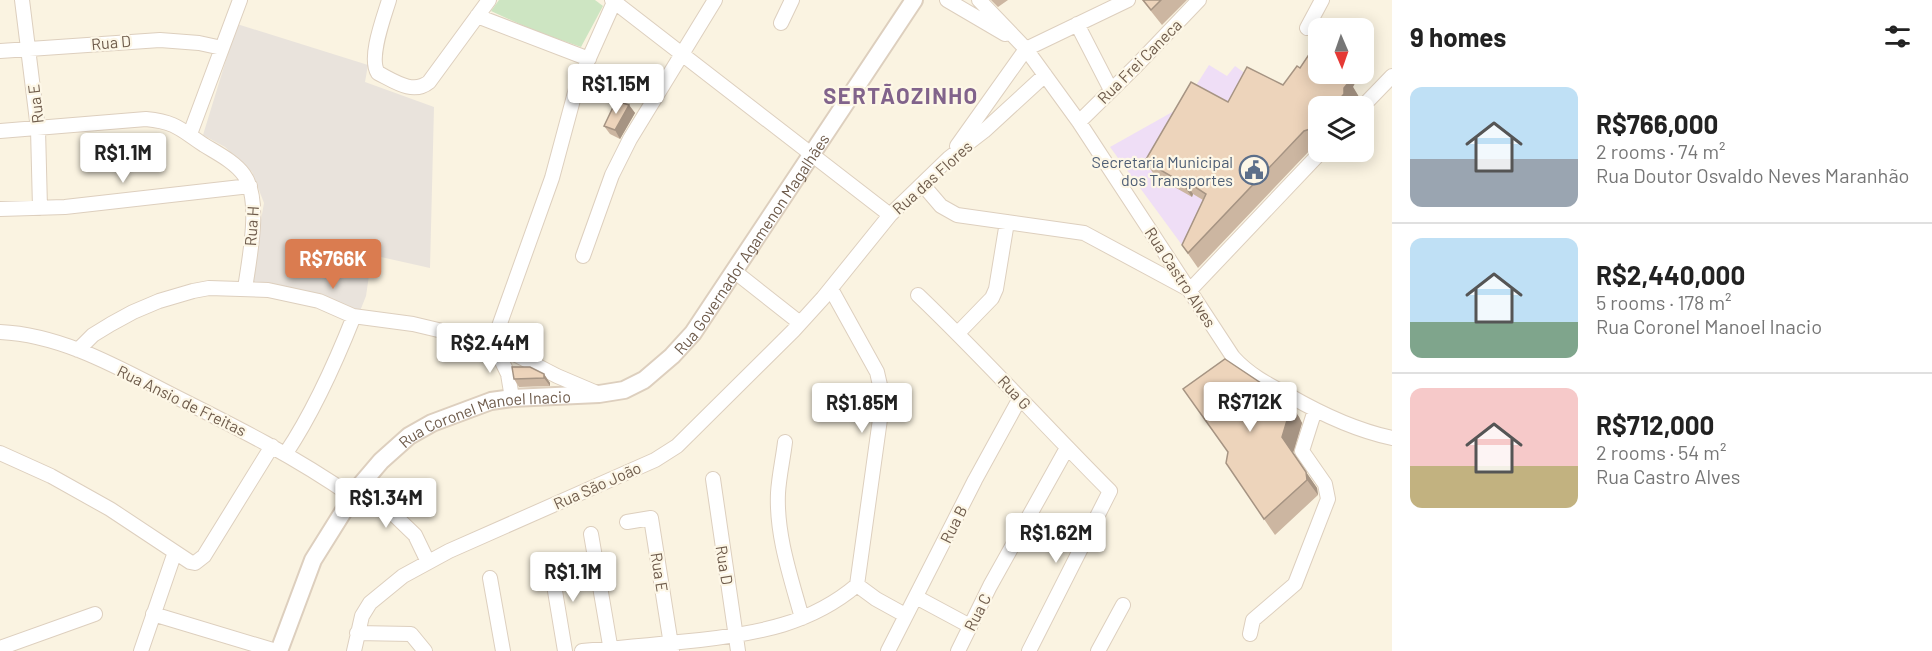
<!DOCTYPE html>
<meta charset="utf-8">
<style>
:root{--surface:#fff;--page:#f6f6f6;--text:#222;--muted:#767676;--line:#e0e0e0;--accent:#da7c50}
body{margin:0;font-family:Barlow,sans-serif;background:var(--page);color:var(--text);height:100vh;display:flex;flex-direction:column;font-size:22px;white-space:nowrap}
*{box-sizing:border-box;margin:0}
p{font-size:20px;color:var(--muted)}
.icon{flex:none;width:33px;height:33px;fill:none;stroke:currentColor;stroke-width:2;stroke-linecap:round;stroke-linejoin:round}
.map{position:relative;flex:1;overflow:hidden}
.side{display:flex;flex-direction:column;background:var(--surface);width:540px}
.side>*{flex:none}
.needle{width:39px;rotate:178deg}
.controls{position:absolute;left:1308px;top:18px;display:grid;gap:12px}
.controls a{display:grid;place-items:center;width:66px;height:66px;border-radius:12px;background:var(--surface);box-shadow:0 3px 15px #0003;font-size:30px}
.price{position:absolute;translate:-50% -51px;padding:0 14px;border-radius:6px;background:#fff;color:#222;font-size:20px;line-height:39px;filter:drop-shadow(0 2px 3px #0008)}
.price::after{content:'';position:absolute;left:50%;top:36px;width:18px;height:14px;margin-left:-9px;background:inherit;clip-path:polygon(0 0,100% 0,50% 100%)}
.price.on{background:var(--accent);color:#fff}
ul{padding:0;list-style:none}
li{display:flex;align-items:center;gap:18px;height:150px;padding:0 18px}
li+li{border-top:2px solid var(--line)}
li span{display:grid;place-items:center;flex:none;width:168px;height:120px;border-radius:12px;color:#555}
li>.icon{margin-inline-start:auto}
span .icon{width:72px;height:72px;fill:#fffc;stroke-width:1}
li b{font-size:26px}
h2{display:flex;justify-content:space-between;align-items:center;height:72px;padding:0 18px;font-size:26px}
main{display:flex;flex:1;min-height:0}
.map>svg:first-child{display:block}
</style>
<main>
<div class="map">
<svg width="1392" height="651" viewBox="0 0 1392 651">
<rect width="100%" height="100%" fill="#faf3e1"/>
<path fill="#e9e3dc" d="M237,24L368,65L365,82L434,107L430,268L372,255L366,296L360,311L288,287L253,282V265L264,203L252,172L225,147L203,135Z"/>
<path fill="#efdef6" d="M1209,65L1227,76L1235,66L1257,82L1194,194L1216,209L1193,260L1110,147L1183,106Z"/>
<path fill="#cde5c2" d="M499,0H595L603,6L581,47L535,31L491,11Z"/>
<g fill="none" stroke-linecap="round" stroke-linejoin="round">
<g stroke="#ddcfbe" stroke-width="16">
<path id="minor" d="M22,0L38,129L40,208
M389,0C384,17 368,58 378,73C394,81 413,95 429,82L489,0
M612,0L890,215
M947,0L1005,34
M979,0L1026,49L1079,122L1233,357C1249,375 1269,385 1290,396C1323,415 1355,430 1392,438
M477,16L589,59
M781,23L792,0
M1077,24L1111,90
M1307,28L1322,0
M0,51L160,40L199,43L222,48
M1363,106L1392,76
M1079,122L1136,66L1199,0
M0,131L146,119C176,122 180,129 204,145C217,153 235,162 244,175C262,200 249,259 245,289
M190,134L240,0
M957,146L1026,49L1128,0
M923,185L941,206L957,215L1084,233L1190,290L1321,152
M0,209L65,207L250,186
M583,256L612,175L630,139L715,0
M734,271L800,323
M831,289L877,372L882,394L881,412L857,585
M918,295C984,358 1045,426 1110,491L1029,651
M0,332C63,335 119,368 174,396C236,427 296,457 353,497
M958,333L992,298L996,289L1007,222
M78,350L93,335L111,324L133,312L159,301L193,291L209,288L268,290L319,301L353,316L413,324L493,343L557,376L597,393
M512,398L508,374L493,343L552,178L577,85L615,0
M785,442C783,459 779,476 778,493C776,535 791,578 802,618
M0,453L51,476L110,509L190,562L195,563L204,556L272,446
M286,453C314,411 335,364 354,316
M713,479L738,651
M362,484L415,535L428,562
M627,522L651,518L672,651
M591,534L611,651
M550,561L565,651
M490,578L503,651
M857,585L876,599L905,615
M916,597L970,626
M153,614L276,651
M357,633L411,634L425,651
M1250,634L1253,620L1295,584L1328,499L1325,484L1302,451L1315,410
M0,648L95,614
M141,651L175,552
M354,651L362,616L370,603L403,576L449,551L655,460L677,446L793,331L823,298L890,215L949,158L984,131L1045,75
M582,651C621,648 661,644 700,640C759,633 811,624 857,585
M888,651L975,480L1020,398
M958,651L990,586L1067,448
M1098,651L1123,605"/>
</g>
<g stroke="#ddcfbe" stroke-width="20">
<g id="tertiary">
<path id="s1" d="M279,651L313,560L358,488L381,461L409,436L432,423L491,401L512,398L599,394L624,390L644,380L672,356L693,333L914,0"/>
</g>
</g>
<use href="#minor" stroke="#fff" stroke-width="14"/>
<use href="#tertiary" stroke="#fff" stroke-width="16"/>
</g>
<path fill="#ccb6a1" d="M991,0H1008L998,7Z
M1142,0H1187L1162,25Z
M1300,68L1353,87L1359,97L1354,103L1355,106H1318V145L1314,146L1198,268L1182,245L1203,200L1193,194L1192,197L1155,176L1145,161L1228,102L1283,85Z
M629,105L635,113L620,139L610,134L604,126Z
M544,374L550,383V386L519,387L514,379Z
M1288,401L1299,417L1302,423L1293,453L1317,488L1318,495L1275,535L1264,519Z"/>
<path fill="#a69483" d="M1341,74H1360L1353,87L1359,97L1354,103L1355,106H1333L1339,77Z
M629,105L635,113L620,139L615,130Z
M1318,123V136L1313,128Z
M1183,179L1193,194L1192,197L1181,182Z
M544,374L550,383V386L544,378Z
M1288,401L1299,417L1302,423L1293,453L1317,488L1318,495L1307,480L1282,437Z"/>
<path fill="#edd4bb" stroke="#a69483" stroke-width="1.5" d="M1143,0H1161L1151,10Z
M1318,41V74H1341L1339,77L1349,82L1344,88V94L1333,106H1318V123L1313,128L1304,131L1188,253L1182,245L1206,194L1183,179L1181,182L1145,161L1191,82L1228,102L1247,67L1283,85L1297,66L1300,68Z
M616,101L629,105L615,130L604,126Z
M1225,359L1288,401L1291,407L1282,437L1306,472L1307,480L1264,519L1226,463L1228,452L1183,389Z
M512,367H530L544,374V378L514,379Z"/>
<defs>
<g id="civic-ring" transform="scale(1.5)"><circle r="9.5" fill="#fdf7e7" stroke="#5c6f8a" stroke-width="1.5"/><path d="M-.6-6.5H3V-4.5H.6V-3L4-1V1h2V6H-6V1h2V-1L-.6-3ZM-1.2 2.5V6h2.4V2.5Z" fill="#5c6f8a"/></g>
</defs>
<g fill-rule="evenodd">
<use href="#civic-ring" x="1254" y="170"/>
</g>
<g text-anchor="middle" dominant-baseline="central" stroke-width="4.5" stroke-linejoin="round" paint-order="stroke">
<g font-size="16" fill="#6e5b4b" stroke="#fdf7e7">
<text transform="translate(111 42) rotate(-5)">Rua D</text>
<text transform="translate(1139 61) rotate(-45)">Rua Frei Caneca</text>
<text transform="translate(35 104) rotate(-97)">Rua E</text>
<text transform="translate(932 177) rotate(-42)">Rua das Flores</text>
<text transform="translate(251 226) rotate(-86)">Rua H</text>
<text stroke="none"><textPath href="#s1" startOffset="675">Rua Governador Agamenon Magalhães</textPath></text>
<text transform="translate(1181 277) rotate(57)">Rua Castro Alves</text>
<text transform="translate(1015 392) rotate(47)">Rua G</text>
<text transform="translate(182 400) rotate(26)">Rua Ansio de Freitas</text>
<text stroke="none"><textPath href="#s1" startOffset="334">Rua Coronel Manoel Inacio</textPath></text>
<text transform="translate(597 485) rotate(-24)">Rua São João</text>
<text transform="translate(953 524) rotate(-63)">Rua B</text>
<text transform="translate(725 565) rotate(81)">Rua D</text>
<text transform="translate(660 572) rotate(81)">Rua E</text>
<text transform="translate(977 612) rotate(-63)">Rua C</text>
</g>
<g font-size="16" fill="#4e5e75" stroke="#fdf7e7" text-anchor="end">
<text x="1233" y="161">Secretaria Municipal<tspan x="1233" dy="18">dos Transportes</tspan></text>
</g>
<g font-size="22" font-weight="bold" letter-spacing="1.5" fill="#81638b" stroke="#fdf7e7">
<text x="901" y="95">SERTÃOZINHO</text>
</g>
</g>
</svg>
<div class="controls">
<a><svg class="needle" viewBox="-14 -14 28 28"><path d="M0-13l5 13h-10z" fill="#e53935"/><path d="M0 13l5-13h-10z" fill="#767676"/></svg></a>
<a><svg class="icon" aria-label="layers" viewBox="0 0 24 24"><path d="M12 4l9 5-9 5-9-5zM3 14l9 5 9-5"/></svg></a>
</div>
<b class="price" style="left:616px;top:115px">R$1.15M</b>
<b class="price" style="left:123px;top:184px">R$1.1M</b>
<b class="price on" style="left:333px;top:290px">R$766K</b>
<b class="price" style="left:490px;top:374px">R$2.44M</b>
<b class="price" style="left:1250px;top:433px">R$712K</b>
<b class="price" style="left:862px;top:434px">R$1.85M</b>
<b class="price" style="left:386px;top:529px">R$1.34M</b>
<b class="price" style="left:1056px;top:564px">R$1.62M</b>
<b class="price" style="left:573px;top:603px">R$1.1M</b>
</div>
<section class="side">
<h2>9 homes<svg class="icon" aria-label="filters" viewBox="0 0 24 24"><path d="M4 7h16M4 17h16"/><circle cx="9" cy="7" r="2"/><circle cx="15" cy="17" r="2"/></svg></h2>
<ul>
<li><span style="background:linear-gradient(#bfe0f5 60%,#9aa5b1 0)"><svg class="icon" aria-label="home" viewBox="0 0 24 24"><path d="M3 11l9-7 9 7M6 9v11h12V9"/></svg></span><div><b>R$766,000</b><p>2 rooms · 74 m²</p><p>Rua Doutor Osvaldo Neves Maranhão</p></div></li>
<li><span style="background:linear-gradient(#bfe0f5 70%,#7fa58c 0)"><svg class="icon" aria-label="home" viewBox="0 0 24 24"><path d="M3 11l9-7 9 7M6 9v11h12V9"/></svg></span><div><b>R$2,440,000</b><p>5 rooms · 178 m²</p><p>Rua Coronel Manoel Inacio</p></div></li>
<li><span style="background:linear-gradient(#f6c9c9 65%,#c2b280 0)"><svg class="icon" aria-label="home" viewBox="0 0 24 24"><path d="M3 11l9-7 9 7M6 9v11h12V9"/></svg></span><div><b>R$712,000</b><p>2 rooms · 54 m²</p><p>Rua Castro Alves</p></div></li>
</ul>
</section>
</main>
